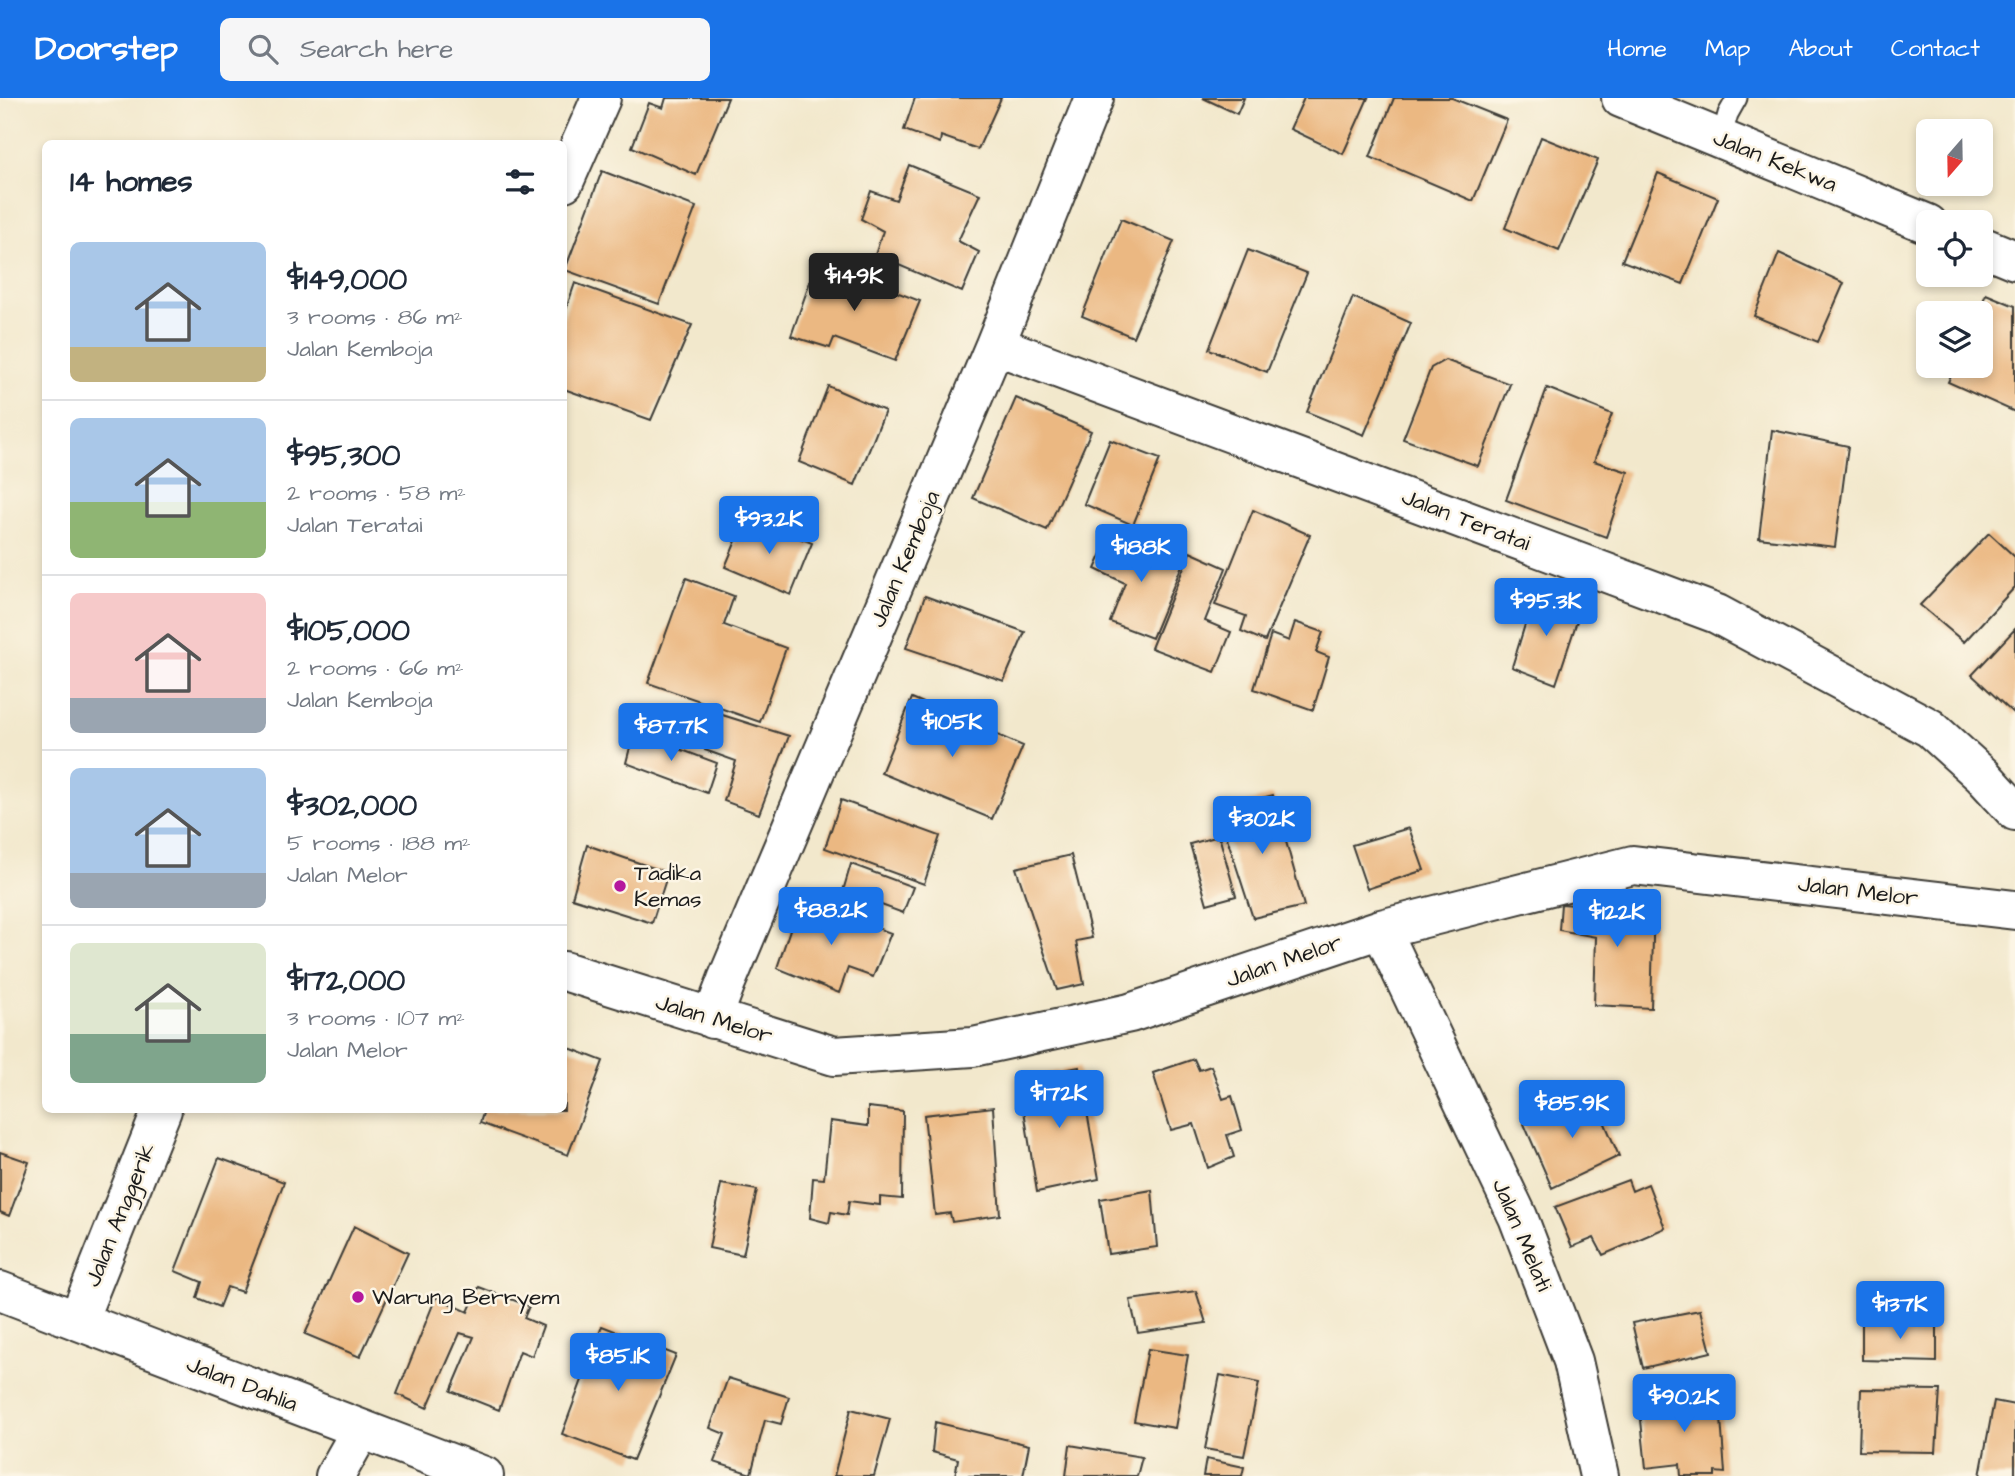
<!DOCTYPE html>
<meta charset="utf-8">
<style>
:root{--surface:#fff;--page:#f6f6f7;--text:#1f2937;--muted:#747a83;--line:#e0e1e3;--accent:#1a73e8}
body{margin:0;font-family:"Architects Daughter",sans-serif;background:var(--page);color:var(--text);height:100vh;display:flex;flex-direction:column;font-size:26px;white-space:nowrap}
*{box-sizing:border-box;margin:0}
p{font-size:23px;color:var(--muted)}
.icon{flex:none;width:38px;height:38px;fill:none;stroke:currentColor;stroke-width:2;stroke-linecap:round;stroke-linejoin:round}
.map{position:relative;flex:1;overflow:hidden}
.sheet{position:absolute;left:42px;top:42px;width:525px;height:973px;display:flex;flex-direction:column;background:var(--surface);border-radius:10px;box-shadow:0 4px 10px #0003}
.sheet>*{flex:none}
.needle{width:46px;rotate:200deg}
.fabs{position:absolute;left:1916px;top:21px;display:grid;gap:14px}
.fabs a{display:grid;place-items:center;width:77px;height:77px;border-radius:10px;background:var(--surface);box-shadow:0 4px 10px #0003;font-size:35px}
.price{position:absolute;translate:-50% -60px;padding:0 16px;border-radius:7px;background:var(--accent);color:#fff;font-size:23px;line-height:46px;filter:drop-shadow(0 2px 4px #0008)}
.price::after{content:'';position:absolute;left:50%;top:42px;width:21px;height:16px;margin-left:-10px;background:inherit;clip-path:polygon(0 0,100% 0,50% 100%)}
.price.on{background:#222;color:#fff}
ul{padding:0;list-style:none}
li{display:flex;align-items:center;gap:21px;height:175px;padding:0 28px}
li+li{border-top:2px solid var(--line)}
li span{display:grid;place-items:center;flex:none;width:196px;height:140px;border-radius:10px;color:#555}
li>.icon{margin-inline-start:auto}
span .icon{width:84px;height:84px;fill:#fffc;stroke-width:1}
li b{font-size:30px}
h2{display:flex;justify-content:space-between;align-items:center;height:84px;padding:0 28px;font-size:30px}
header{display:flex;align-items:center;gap:42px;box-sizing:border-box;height:98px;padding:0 35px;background:var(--accent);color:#fff}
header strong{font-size:33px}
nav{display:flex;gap:38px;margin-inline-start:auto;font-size:24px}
.search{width:490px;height:63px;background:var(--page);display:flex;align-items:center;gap:18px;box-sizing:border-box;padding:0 24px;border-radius:10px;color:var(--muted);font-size:26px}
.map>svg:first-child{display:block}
</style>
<header>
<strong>Doorstep</strong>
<div class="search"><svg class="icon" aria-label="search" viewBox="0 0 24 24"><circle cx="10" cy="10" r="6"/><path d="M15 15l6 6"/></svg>Search here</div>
<nav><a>Home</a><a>Map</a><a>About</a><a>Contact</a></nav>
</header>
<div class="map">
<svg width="2015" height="1378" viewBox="0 0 2015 1378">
<rect width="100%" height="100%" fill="#fcf5e5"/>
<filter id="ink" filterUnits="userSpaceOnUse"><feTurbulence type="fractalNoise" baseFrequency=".0143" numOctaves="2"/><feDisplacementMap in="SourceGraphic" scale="14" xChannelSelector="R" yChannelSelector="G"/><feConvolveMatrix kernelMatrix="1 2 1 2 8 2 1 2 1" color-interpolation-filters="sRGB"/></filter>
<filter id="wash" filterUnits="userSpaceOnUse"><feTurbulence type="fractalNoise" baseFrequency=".00686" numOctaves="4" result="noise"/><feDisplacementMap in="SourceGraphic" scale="28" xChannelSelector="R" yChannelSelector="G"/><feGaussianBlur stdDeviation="1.57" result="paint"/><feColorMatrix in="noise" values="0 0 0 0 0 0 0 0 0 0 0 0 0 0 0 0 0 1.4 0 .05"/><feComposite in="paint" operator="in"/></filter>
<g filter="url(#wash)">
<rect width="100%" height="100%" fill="#f2e8cc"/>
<g id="blocks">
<path fill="#ebb882" d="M666,0H728L696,77L632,49L649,5L663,10Z
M915,0H1001L978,51L941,38L940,45L904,32Z
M1203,0H1244L1237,16Z
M1304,0H1368L1343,56L1290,31Z
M1394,0H1452L1507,22L1473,103L1370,59Z
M1541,39L1598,62L1559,153L1505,130Z
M909,67L980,96L958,143L979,154L962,194L875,157L883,133L861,121L871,93L896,102Z
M602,73L696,109L659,206L565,172Z
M1658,75L1718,100L1683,186L1622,163Z
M1121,121L1174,143L1133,239L1082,218Z
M1248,152L1307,175L1267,274L1209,251Z
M1779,155L1844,185L1818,244L1754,218Z
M817,164L920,203L895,263L834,240L830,250L791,238Z
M575,185L692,227L651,322L564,291V217Z
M1986,196L2015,208V314L1948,284L1955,268H1981V215H1978Z
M1353,199L1411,225L1364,337L1307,314Z
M1445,262L1510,286L1478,368L1403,341L1431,270Z
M828,288L885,313L855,387L799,364Z
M1547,290L1612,316L1594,363L1628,374L1606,439L1506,402Z
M1016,300L1091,333L1047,432L973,400Z
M1772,332L1848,348L1835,449L1759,440Z
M1110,342L1160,361L1133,427L1084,406Z
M1253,412L1310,437L1265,543L1241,533L1246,518L1215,507Z
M746,419L812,445L791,497L725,469Z
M1989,435L2015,459V489L1964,544L1920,507Z
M1130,439L1185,460L1152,540L1110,524L1125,485L1095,471L1104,451L1121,458Z
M1190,454L1226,470L1205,523L1231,534L1215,574L1151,550Z
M686,480L734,498L724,527L786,550L760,624L648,585Z
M1535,494L1581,511L1556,586L1512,569Z
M925,498L1025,534L1004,583L906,550Z
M1295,524L1323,534L1316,554L1329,559L1313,612L1254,591L1271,536L1289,543Z
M2015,531V617L1972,577Z
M912,600L1023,648L992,721L881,675Z
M716,615L789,638L759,716L724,703L736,663L705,652Z
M634,634L717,665L707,695L626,665Z
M1273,697L1304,808L1253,820L1218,712Z
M841,702L940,738L924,786L825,750Z
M1409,730L1424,772L1367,791L1352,747Z
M1219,738L1236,798L1207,806L1190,746Z
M587,747L668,775L652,825L572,800Z
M1071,757L1092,840L1076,843L1084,886L1057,892L1016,770Z
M851,766L913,789L903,815L843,793Z
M1591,801L1654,806L1651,910L1594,907L1596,839L1559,832L1561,806L1590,808Z
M800,802L891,835L873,879L848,870L839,895L777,870Z
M564,948L603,963L568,1057L480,1025L484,1012H564Z
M1194,961L1199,972L1211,968L1223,1001L1232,998L1242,1032L1227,1037L1234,1059L1208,1070L1194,1026L1171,1032L1153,975Z
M1079,969L1099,1081L1037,1094L1019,981Z
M1591,993L1619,1058L1552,1090L1524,1026Z
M868,1009L903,1013L902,1101L880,1099V1107L849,1103L847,1117L831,1114L829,1125L810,1120L813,1080L824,1081L830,1023L868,1028Z
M993,1009L1000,1117L952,1124L950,1115L935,1117L924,1017Z
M0,1054L29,1064L9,1118L0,1114Z
M219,1060L284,1084L242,1194L227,1189L219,1209L197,1200L202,1184L175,1173Z
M1628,1082L1632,1093L1648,1086L1665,1130L1603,1157L1594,1140L1572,1149L1555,1109Z
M721,1086L757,1092L743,1157L709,1150Z
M1152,1092L1157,1149L1108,1156L1100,1101Z
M354,1128L408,1155L360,1259L305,1236Z
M479,1189L529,1208L524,1220L543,1228L532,1258L520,1253L499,1312L451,1293L474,1239L460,1235L427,1310L397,1296L436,1199L468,1214Z
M1196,1193L1206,1225L1138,1235L1130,1202Z
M1700,1212L1711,1254L1643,1270L1632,1225Z
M1862,1222L1937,1223V1264L1862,1262Z
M602,1228L676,1257L633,1362L562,1336Z
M1148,1251L1188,1257L1175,1330L1134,1323Z
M1220,1277L1259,1285L1244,1358L1205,1351Z
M728,1280L789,1299L781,1326L765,1322L751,1376L714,1364L725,1336L710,1330Z
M1861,1291L1940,1292L1936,1354L1859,1353Z
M1719,1293L1725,1375L1715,1374V1378H1681L1680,1366L1646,1370L1639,1303L1695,1301L1705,1294Z
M1994,1303L2015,1307V1378H1980Z
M851,1311L890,1321L874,1378H834Z
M935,1324L1029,1347L1023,1378H955L958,1361L932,1354Z
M1070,1347L1142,1359L1137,1378H1066Z
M1206,1361L1244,1369L1242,1378H1203Z"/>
</g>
</g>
<g filter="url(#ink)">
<use href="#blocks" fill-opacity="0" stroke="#3c3b36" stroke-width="2"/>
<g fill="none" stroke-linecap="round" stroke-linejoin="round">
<g stroke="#3c3b36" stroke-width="23">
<path id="lane" d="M1721,41L1728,16L1737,0"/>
</g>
<g stroke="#3c3b36" stroke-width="42">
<path id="street" d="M1621,0L1928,126
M564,84L601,0
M1981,148L2015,162
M995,247L1717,516L1930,630L1983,678L2015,713
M1381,831L1518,1119L1573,1263L1599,1378
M564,873L834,958L973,949L1130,915L1381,831L1633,767L2015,812
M712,921L727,882L995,247L1094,0
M0,1193L484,1378
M78,1222L162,1012
M335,1378L361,1332"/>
</g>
<use href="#lane" stroke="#fff" stroke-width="19"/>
<use href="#street" stroke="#fff" stroke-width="38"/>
</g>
</g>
<g fill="#b5179e" stroke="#fcf5e5" stroke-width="2.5">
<circle cx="620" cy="788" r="7"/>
<circle cx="358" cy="1199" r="7"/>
</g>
<g text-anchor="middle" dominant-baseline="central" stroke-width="5" stroke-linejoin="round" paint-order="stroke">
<g font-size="23" fill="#1c1c1c" stroke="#fcf5e5">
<text transform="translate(1775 63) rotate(22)">Jalan Kekwa</text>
<text transform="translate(1466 422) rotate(21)">Jalan Teratai</text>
<text transform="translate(905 461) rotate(-67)">Jalan Kemboja</text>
<text transform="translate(1858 793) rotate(7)">Jalan Melor</text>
<text transform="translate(1284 863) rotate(-19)">Jalan Melor</text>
<text transform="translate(714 921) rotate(17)">Jalan Melor</text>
<text transform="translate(120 1117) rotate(-68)">Jalan Anggerik</text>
<text transform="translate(1522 1137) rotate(67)">Jalan Melati</text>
<text transform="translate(242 1286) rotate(21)">Jalan Dahlia</text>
</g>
<g font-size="23" fill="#1c1c1c" stroke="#fcf5e5" text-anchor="start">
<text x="634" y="775">Tadika<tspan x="634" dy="26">Kemas</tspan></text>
<text x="372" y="1199">Warung Berryem</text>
</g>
</g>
</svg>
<div class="fabs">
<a><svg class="needle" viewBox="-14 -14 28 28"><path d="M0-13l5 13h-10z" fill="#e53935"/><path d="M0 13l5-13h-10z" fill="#747a83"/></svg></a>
<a><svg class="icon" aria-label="locate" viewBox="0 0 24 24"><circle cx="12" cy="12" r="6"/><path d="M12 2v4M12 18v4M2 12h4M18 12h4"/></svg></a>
<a><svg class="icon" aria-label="layers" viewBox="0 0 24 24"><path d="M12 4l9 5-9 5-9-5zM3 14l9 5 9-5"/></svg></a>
</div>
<b class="price on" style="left:854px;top:215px">$149K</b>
<b class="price" style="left:769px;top:458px">$93.2K</b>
<b class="price" style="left:1141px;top:486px">$188K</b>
<b class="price" style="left:1546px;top:540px">$95.3K</b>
<b class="price" style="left:952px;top:661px">$105K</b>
<b class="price" style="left:671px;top:665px">$87.7K</b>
<b class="price" style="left:1262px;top:758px">$302K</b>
<b class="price" style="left:831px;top:849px">$88.2K</b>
<b class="price" style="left:1617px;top:851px">$122K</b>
<b class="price" style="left:1059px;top:1032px">$172K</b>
<b class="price" style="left:1572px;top:1042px">$85.9K</b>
<b class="price" style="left:1900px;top:1243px">$137K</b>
<b class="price" style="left:618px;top:1295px">$85.1K</b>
<b class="price" style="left:1684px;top:1336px">$90.2K</b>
<section class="sheet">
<h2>14 homes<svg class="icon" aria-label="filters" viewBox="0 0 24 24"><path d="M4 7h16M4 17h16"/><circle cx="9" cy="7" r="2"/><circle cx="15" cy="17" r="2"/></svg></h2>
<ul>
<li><span style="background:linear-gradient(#a9c7e8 75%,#c2b280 0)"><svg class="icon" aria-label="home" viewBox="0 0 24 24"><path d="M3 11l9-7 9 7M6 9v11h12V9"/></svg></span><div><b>$149,000</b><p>3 rooms · 86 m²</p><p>Jalan Kemboja</p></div></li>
<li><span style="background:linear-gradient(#a9c7e8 60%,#8fb573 0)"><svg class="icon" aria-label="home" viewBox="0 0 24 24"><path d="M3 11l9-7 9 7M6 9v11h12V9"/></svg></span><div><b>$95,300</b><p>2 rooms · 58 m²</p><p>Jalan Teratai</p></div></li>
<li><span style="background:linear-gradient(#f6c9c9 75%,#9aa5b1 0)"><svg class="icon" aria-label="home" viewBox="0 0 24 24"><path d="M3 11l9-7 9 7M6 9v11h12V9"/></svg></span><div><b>$105,000</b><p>2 rooms · 66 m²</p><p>Jalan Kemboja</p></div></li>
<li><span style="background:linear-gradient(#a9c7e8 75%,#9aa5b1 0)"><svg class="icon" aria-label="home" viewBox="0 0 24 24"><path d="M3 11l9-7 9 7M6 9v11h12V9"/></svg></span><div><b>$302,000</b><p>5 rooms · 188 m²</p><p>Jalan Melor</p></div></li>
<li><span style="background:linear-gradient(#dfe7d0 65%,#7fa58c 0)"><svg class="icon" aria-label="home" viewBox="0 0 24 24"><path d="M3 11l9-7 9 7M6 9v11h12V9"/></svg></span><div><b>$172,000</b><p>3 rooms · 107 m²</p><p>Jalan Melor</p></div></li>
</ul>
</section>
</div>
